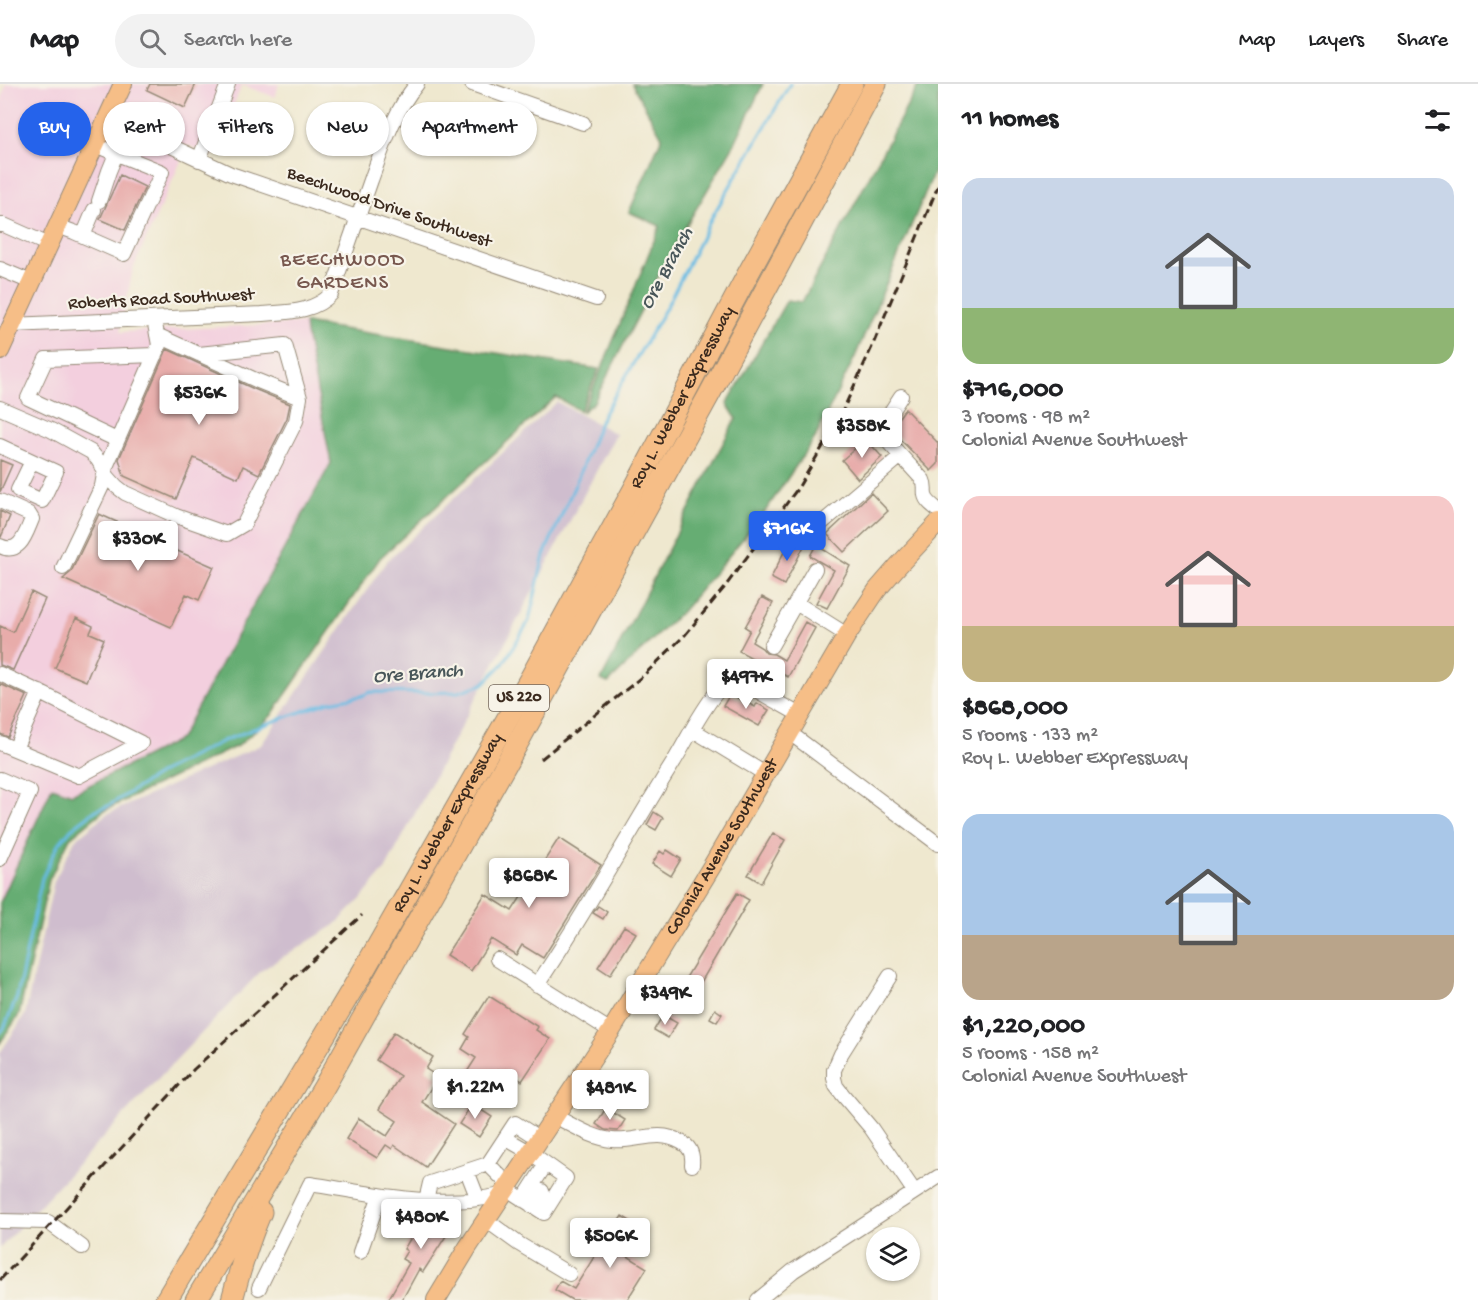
<!DOCTYPE html>
<meta charset="utf-8">
<style>
:root{--surface:#fff;--page:#f2f2f2;--text:#202124;--muted:#757577;--line:#e0e0e0;--accent:#2563eb}
body{margin:0;font-family:"Gochi Hand",sans-serif;background:var(--page);color:var(--text);height:100vh;display:flex;flex-direction:column;font-size:22px;white-space:nowrap}
*{box-sizing:border-box;margin:0}
p{font-size:20px;color:var(--muted)}
.icon{flex:none;width:33px;height:33px;fill:none;stroke:currentColor;stroke-width:2;stroke-linecap:round;stroke-linejoin:round}
.map{position:relative;flex:1;overflow:hidden}
.side{display:flex;flex-direction:column;background:var(--surface);width:540px}
.side>*{flex:none}
.top-card{position:absolute;left:18px;top:18px;width:570px;height:54px;display:flex;gap:12px}
.buttons{position:absolute;left:866px;top:1143px;display:grid;gap:12px}
.buttons a{display:grid;place-items:center;width:54px;height:54px;border-radius:50%;background:var(--surface);box-shadow:0 2px 4px #0004;font-size:30px}
.price{position:absolute;translate:-50% -51px;padding:0 14px;border-radius:6px;background:#fff;color:#222;font-size:20px;line-height:39px;filter:drop-shadow(0 2px 3px #0008)}
.price::after{content:'';position:absolute;left:50%;top:36px;width:18px;height:14px;margin-left:-9px;background:inherit;clip-path:polygon(0 0,100% 0,50% 100%)}
.price.selected{background:var(--accent);color:#fff}
ul{padding:0;list-style:none}
li{display:grid;align-content:center;gap:12px;height:318px;padding:0 24px}
li span{display:grid;place-items:center;height:186px;border-radius:18px;color:#555}
li>.icon{margin-inline-start:auto}
span .icon{width:108px;height:108px;fill:#fffc;stroke-width:1}
li b{font-size:26px}
h2{display:flex;justify-content:space-between;align-items:center;height:72px;padding:0 24px;font-size:26px}
.chip{padding:0 21px;border-radius:27px;background:var(--surface);box-shadow:0 2px 4px #0004;font-size:21px;line-height:54px}
.chip.selected{background:var(--accent);color:#fff}
header{display:flex;align-items:center;gap:36px;box-sizing:border-box;height:84px;padding:0 30px;background:var(--surface);border-bottom:2px solid var(--line)}
header strong{font-size:28px}
nav{display:flex;gap:33px;margin-inline-start:auto;font-size:21px}
.search{width:420px;height:54px;background:var(--page);display:flex;align-items:center;gap:15px;box-sizing:border-box;padding:0 21px;border-radius:33px;color:var(--muted);font-size:22px}
main{display:flex;flex:1;min-height:0}
.map>svg:first-child{display:block}
</style>
<header>
<strong>Map</strong>
<div class="search"><svg class="icon" aria-label="search" viewBox="0 0 24 24"><circle cx="10" cy="10" r="6"/><path d="M15 15l6 6"/></svg>Search here</div>
<nav><a>Map</a><a>Layers</a><a>Share</a></nav>
</header>
<main>
<div class="map">
<svg width="938" height="1216" viewBox="0 0 938 1216">
<rect width="100%" height="100%" fill="#f7f3e8"/>
<filter id="ink" filterUnits="userSpaceOnUse"><feTurbulence type="fractalNoise" baseFrequency=".0167" numOctaves="2"/><feDisplacementMap in="SourceGraphic" scale="12" xChannelSelector="R" yChannelSelector="G"/><feConvolveMatrix kernelMatrix="1 2 1 2 8 2 1 2 1" color-interpolation-filters="sRGB"/></filter>
<filter id="wash" filterUnits="userSpaceOnUse"><feTurbulence type="fractalNoise" baseFrequency=".008" numOctaves="4" result="noise"/><feDisplacementMap in="SourceGraphic" scale="24" xChannelSelector="R" yChannelSelector="G"/><feGaussianBlur stdDeviation="1.35" result="paint"/><feColorMatrix in="noise" values="0 0 0 0 0 0 0 0 0 0 0 0 0 0 0 0 0 1.4 0 .05"/><feComposite in="paint" operator="in"/></filter>
<g filter="url(#wash)">
<rect width="100%" height="100%" fill="#efe8cf"/>
<path fill="#f3cfde" d="M6,0H279L275,13L242,1L212,73L188,61L133,185L120,248L304,239L331,379L180,655L71,710L52,703L0,819V21Z"/>
<path fill="#cfbdce" d="M557,318L616,350L385,786L360,816L335,841L262,886L151,1002L0,1164V969L25,931L54,797L75,756L105,731L261,661L386,478Z"/>
<path fill="#66ad73" stroke="#506c48" stroke-width="1.5" d="M632,0H763L734,61L673,164L594,318L582,328L601,286L660,142L629,128L662,53Z
M919,0H938V79L855,273L815,354L762,432L686,523L608,599L601,596L736,334L727,320L787,216L802,218Z
M304,239L599,285L580,327L556,313L380,474L271,632L239,661L103,727L70,754L49,796L19,931L0,959V819L52,703L72,710L180,655L331,379Z"/>
<g fill="none" stroke-linecap="round" stroke-linejoin="round">
<path stroke="#67bce4" stroke-width="3" d="M0,949L4,944L17,913L42,794L58,761L71,745L96,726L108,722L162,688L223,657L269,639L329,618L362,612L370,608L423,609L458,608L483,600L503,580L529,537L544,471L575,401L602,333L667,222L712,133L790,0"/>
</g>
<g id="blocks">
<path fill="#e8acaa" d="M150,0H196L185,24L147,6Z
M120,91L145,103L125,146L100,135Z
M167,265L254,305L290,320L287,334L259,390L243,382L238,394L194,374L176,415L124,392L119,375Z
M905,325L938,359V380L931,387L890,345Z
M866,355L882,373L858,395L842,376Z
M0,376L12,381L0,408Z
M871,409L888,427L844,468L827,450Z
M0,427L10,432L1,453H0Z
M99,430L137,447L133,455L154,465L157,458L214,483L199,516L186,510L171,543L63,495L71,488Z
M790,456L804,462L784,501L771,494Z
M816,461L850,482L827,524L816,519L834,486L810,472Z
M31,508L45,515L13,586L0,581V542L13,548Z
M762,513L773,519L752,558L762,564L766,569L774,570L784,576L805,538L815,544L788,593L739,567L750,546L745,543Z
M76,534L93,542L90,549L104,555L86,597L55,584Z
M0,600L27,612L8,653L0,650Z
M730,610L755,623L757,619L769,626L759,642L723,622Z
M654,728L663,734L656,746L647,741Z
M773,749L785,756L761,799L748,791Z
M559,754L601,781L543,874L522,861L516,871L491,855L471,887L446,871L485,810L512,827Z
M667,766L681,775L671,792L652,780L660,767L664,770Z
M737,809L749,816L697,905L684,897Z
M598,822L607,828L603,835L593,829Z
M624,842L636,849L610,891L598,883Z
M489,912L538,943L536,946L550,955L522,997L506,987L504,990L498,986L486,1005L465,991L476,974L462,965L469,953L465,950Z
M715,925L722,930L717,938L710,934Z
M663,931L677,939L668,954L654,946Z
M394,948L433,973L426,985L438,993L422,1018L454,1040L426,1083L394,1061L392,1065L386,1061L377,1074L346,1055L359,1034L387,1052L397,1037L379,1025L400,992L376,976Z
M472,1020L492,1033L479,1053L459,1040Z
M606,1024L625,1036L618,1047L605,1046L596,1040Z
M428,1125L453,1141L423,1188L419,1185L402,1216H388L409,1179L402,1175L407,1167L404,1165Z
M622,1132L646,1147L640,1155L632,1150L621,1168L647,1184L627,1216H572L555,1206L560,1197L574,1205L609,1149L610,1150Z"/>
</g>
</g>
<g filter="url(#ink)">
<use href="#blocks" fill-opacity="0" stroke="#958976" stroke-width="1.5"/>
<g fill="none" stroke-linecap="round" stroke-linejoin="round">
<g stroke="#958976" stroke-width="16">
<path id="minor" d="M472,0L583,39
M108,32L171,62L231,90L596,215
M199,76L228,0
M99,117L109,87L116,70
M0,141H4L49,161
M57,142L74,148L124,170L162,88L95,61
M83,152L94,126
M0,185L31,198
M12,241L262,230C285,228 314,229 331,210C344,172 358,134 371,96C383,63 394,27 417,0
M157,251L258,297L300,314
M901,312L879,346L880,349L923,396C926,402 924,405 925,411C926,417 933,422 938,426
M0,324L51,346L91,368L98,376L108,393L116,402L125,409L176,432L227,450L244,440L296,337L300,314L285,261L199,270
M117,356L28,314L46,275L155,271
M0,362L56,388L42,417L18,406L32,377
M0,417L29,430L32,435C26,449 20,472 0,462
M823,438L901,372
M63,484L102,402L105,385L159,261L154,235
M796,519L847,551
M771,562L815,485
M0,590L37,607L141,659L79,692L0,659
M693,646L767,691
M790,649L938,760
M15,665L40,608
M0,695L30,708L0,775
M497,875L611,947
M890,892L841,970L834,986V994L836,1002L843,1011L871,1044L914,1107
M537,901C586,829 627,752 673,679C687,656 699,630 716,609C723,601 728,595 738,596L800,631
M556,1033C573,1041 592,1054 612,1056C636,1059 657,1044 681,1058C691,1063 693,1071 692,1081
M505,1054L531,1069L566,1094L544,1129L507,1105
M488,1080L509,1101
M467,1087L478,1115
M426,1116L430,1099L488,1080L515,1039L540,1055
M523,1116L546,1080
M532,1122L542,1107
M486,1136L519,1160L569,1190
M0,1137L48,1138L82,1163
M360,1168L380,1111
M259,1204L310,1100C363,1108 416,1120 470,1116C480,1115 491,1113 502,1111
M758,1216L793,1187L938,1093"/>
</g>
<g stroke="#958976" stroke-width="20">
<g id="major">
<path d="M0,267L123,0"/>
<path id="s1" d="M436,1216L468,1163L611,947L712,782L847,551L877,506L897,483L938,439"/>
</g>
</g>
<g stroke="#958976" stroke-width="23">
<g id="highway">
<path id="s2" d="M166,1216L365,884L530,595L634,405L749,188L852,0"/>
<path d="M196,1216L324,1003L506,680L709,311L876,0"/>
<path d="M232,1216C240,1186 248,1157 261,1128"/>
</g>
</g>
<use href="#minor" stroke="#fff" stroke-width="14"/>
<use href="#major" stroke="#f6be87" stroke-width="18"/>
<use href="#highway" stroke="#f6be87" stroke-width="21"/>
<path stroke="#3b2a1e" stroke-width="3" stroke-dasharray="9 4.5" stroke-linecap="butt" d="M541,675L644,591L685,551L724,504L798,404L838,337L872,263L938,102
M0,1196L194,985L362,831"/>
</g>
</g>
<g text-anchor="middle" dominant-baseline="central" stroke-width="4.5" stroke-linejoin="round" paint-order="stroke">
<rect fill="#f7f3e8" stroke="#73665b" stroke-width="1.5" x="489" y="601" width="60" height="26" rx="4.5"/>
<g font-size="16" font-weight="bold" fill="#3b2a1e">
<text x="519" y="614">US 220</text>
</g>
<g font-size="18" fill="#3b2a1e" stroke="#f7f3e8">
<text transform="translate(389 124) rotate(19)">Beechwood Drive Southwest</text>
<text transform="translate(161 216) rotate(-3)">Roberts Road Southwest</text>
<text stroke="none"><textPath href="#s2" startOffset="1040">Roy L. Webber Expressway</textPath></text>
<text stroke="none"><textPath href="#s2" startOffset="554">Roy L. Webber Expressway</textPath></text>
<text stroke="none"><textPath href="#s1" startOffset="536">Colonial Avenue Southwest</textPath></text>
</g>
<g font-size="20" letter-spacing="1.5" fill="#78584f" stroke="#f7f3e8">
<text x="343" y="177">BEECHWOOD<tspan x="343" dy="23">GARDENS</tspan></text>
</g>
<g font-size="20" font-style="italic" fill="#485659" stroke="#f7f3e8">
<text transform="translate(668 185) rotate(-61)">Ore Branch</text>
<text transform="translate(418 591) rotate(-4)">Ore Branch</text>
</g>
</g>
</svg>
<div class="buttons">
<a><svg class="icon" aria-label="layers" viewBox="0 0 24 24"><path d="M12 4l9 5-9 5-9-5zM3 14l9 5 9-5"/></svg></a>
</div>
<b class="price" style="left:199px;top:342px">$536K</b>
<b class="price" style="left:862px;top:375px">$358K</b>
<b class="price selected" style="left:787px;top:478px">$716K</b>
<b class="price" style="left:138px;top:488px">$330K</b>
<b class="price" style="left:746px;top:626px">$497K</b>
<b class="price" style="left:529px;top:825px">$868K</b>
<b class="price" style="left:665px;top:942px">$349K</b>
<b class="price" style="left:475px;top:1036px">$1.22M</b>
<b class="price" style="left:610px;top:1037px">$481K</b>
<b class="price" style="left:421px;top:1166px">$480K</b>
<b class="price" style="left:610px;top:1185px">$506K</b>
<div class="top-card">
<a class="chip selected">Buy</a>
<a class="chip">Rent</a>
<a class="chip">Filters</a>
<a class="chip">New</a>
<a class="chip">Apartment</a>
</div>
</div>
<section class="side">
<h2>11 homes<svg class="icon" aria-label="filters" viewBox="0 0 24 24"><path d="M4 7h16M4 17h16"/><circle cx="9" cy="7" r="2"/><circle cx="15" cy="17" r="2"/></svg></h2>
<ul>
<li><span style="background:linear-gradient(#c9d6e8 70%,#8fb573 0)"><svg class="icon" aria-label="home" viewBox="0 0 24 24"><path d="M3 11l9-7 9 7M6 9v11h12V9"/></svg></span><div><b>$716,000</b><p>3 rooms · 98 m²</p><p>Colonial Avenue Southwest</p></div></li>
<li><span style="background:linear-gradient(#f6c9c9 70%,#c2b280 0)"><svg class="icon" aria-label="home" viewBox="0 0 24 24"><path d="M3 11l9-7 9 7M6 9v11h12V9"/></svg></span><div><b>$868,000</b><p>5 rooms · 133 m²</p><p>Roy L. Webber Expressway</p></div></li>
<li><span style="background:linear-gradient(#a9c7e8 65%,#b9a48a 0)"><svg class="icon" aria-label="home" viewBox="0 0 24 24"><path d="M3 11l9-7 9 7M6 9v11h12V9"/></svg></span><div><b>$1,220,000</b><p>5 rooms · 158 m²</p><p>Colonial Avenue Southwest</p></div></li>
</ul>
</section>
</main>
